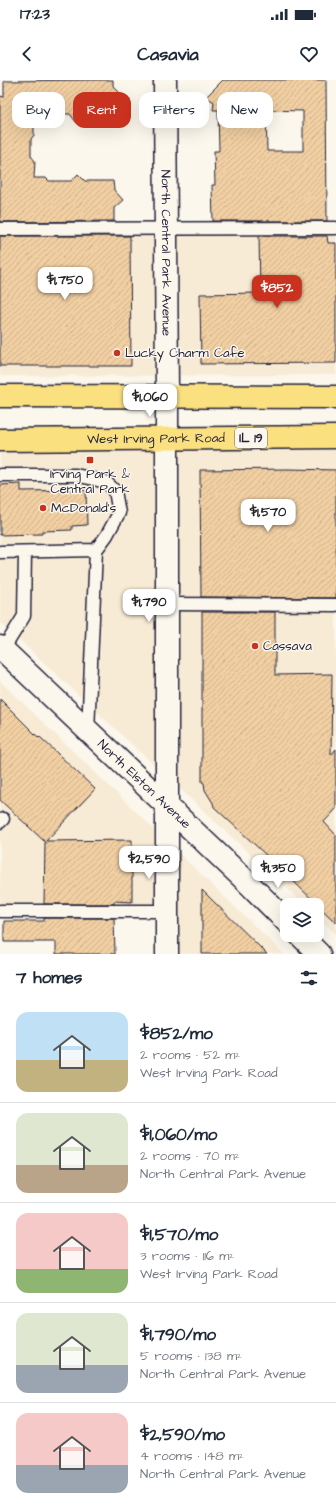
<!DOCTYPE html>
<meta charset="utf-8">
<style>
:root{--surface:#fff;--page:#f2f2f3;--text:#1f2937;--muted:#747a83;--line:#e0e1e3;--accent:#c8321e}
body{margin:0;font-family:"Architects Daughter",sans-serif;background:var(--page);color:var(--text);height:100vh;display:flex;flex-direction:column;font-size:15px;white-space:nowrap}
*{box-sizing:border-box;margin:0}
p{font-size:13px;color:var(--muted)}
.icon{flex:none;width:22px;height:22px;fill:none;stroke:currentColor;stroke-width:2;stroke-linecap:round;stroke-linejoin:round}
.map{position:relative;height:874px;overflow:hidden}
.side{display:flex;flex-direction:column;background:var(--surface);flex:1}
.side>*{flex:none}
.banner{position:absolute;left:12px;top:12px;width:312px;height:36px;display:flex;gap:8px}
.fabs{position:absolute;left:280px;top:818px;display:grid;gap:8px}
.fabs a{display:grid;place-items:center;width:44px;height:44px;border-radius:8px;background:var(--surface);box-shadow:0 4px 16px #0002;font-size:20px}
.price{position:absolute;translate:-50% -34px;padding:0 9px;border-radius:8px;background:#fff;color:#222;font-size:13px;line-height:26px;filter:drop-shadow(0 1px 2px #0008)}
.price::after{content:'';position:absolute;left:50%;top:24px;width:12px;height:9px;margin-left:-6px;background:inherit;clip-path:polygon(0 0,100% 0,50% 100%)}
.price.on{background:var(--accent);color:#fff}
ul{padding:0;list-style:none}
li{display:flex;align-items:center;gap:12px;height:100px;padding:0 16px}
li+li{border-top:1px solid var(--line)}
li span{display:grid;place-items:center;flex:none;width:112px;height:80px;border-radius:12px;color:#555}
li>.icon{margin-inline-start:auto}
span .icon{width:48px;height:48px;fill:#fffc;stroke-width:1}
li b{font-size:17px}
h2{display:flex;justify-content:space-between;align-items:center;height:48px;padding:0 16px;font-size:17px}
.pill{padding:0 14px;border-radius:12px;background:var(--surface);box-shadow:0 4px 16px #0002;font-size:14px;line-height:36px}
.pill.on{background:var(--accent);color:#fff}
.status{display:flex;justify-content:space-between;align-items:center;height:28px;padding:0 20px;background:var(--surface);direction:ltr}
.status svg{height:11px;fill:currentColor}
header{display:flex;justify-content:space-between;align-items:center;height:52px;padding:0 16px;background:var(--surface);font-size:18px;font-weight:700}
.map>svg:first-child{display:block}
</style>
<div class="status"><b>17:23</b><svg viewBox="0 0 49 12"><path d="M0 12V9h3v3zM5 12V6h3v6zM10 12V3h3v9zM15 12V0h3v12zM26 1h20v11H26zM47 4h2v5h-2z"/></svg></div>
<header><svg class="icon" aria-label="back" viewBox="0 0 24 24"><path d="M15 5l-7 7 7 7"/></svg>Casavia<svg class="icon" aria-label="heart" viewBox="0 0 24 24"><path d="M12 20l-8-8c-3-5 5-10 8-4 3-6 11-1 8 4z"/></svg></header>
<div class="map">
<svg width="336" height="874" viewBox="0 0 336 874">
<defs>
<pattern id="building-hatch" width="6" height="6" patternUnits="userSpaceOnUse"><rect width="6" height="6" fill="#f1cfa2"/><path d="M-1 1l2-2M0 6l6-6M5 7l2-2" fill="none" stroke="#ceb18c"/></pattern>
</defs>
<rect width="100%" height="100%" fill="#fbf7ec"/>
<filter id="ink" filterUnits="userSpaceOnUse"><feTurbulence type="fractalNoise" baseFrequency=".025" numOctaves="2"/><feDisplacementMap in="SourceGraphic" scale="8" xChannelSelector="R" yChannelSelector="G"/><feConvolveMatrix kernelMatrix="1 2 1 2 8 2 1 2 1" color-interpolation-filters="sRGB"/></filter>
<g filter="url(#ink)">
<path fill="#f8ebd6" d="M0,151H336V295L0,296Z
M0,369L336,370V854L317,836V825H305L0,542Z
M0,601L284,874H170L171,828L0,827Z"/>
<path fill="url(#building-hatch)" stroke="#22223b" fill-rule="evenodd" d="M93,0H113V6L122,15L113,26V34H84L76,42L70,34H49L34,47V55L31,59V76L35,81L34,98H46L49,101H71L78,94L85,101H113L114,110L123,120L114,128V141L0,142V16L4,17V1Z
M223,0H326L327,141H213L212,105H215L214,71H219L218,30H213L214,22L206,17ZM266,30L303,31V71H267Z
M0,156H130L131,286H0Z
M259,156H327L328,163H336V283L201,284L200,214L260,213Z
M288,389L336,390V518L201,517L200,390Z
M21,404V411L86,410L87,445L72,446V450L42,451V454L0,455V405Z
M202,532H275V595L332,594L331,675L336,669V729L324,742L336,755V843L280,788L214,727L213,723L205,710L204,703L202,702Z
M0,619L38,657L39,656L95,709L46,761L132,760V822L114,821V824H44L45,762L0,720Z
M202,810L267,874H202Z
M44,838H114L115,874H56V862H4V841H44Z"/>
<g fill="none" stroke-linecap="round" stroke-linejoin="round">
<g stroke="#22223b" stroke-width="15">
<path id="lane" d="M0,149L336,148
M0,395H76L106,402L115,411L119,433L107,455L96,470
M0,472L96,470L88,651
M166,524L336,525
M3,570L24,536L25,472
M0,742L3,739
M0,831H166"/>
</g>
<g stroke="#22223b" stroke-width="25">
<g id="street">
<path id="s1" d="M165,0L167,316V874"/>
</g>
</g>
<g stroke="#22223b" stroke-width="25">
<g id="secondary">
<path id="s2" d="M0,567L245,800L287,842"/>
<path d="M300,855L319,874"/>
</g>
</g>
<g stroke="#22223b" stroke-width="25">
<g id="primary">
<path d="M0,316L336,317"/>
<path id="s3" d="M0,360L336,357"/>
</g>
</g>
<use href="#lane" stroke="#fbf7ec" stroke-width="12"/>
<use href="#street" stroke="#fbf7ec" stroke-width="22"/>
<use href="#secondary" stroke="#fbf7ec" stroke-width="22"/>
<use href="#primary" stroke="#fbe080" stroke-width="22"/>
</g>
</g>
<g fill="#c8321e" stroke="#fbf7ec" stroke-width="1.5">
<circle cx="117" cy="273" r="4"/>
<rect x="86" y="376" width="8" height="8" rx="2"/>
<circle cx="43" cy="428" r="4"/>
<circle cx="255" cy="566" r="4"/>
</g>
<g text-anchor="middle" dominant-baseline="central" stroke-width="3" stroke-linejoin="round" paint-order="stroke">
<rect fill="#fbf7ec" stroke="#636270" stroke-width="1" x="235" y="348" width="32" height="20" rx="3"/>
<g font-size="12" font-weight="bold" fill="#22223b">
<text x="251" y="358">IL 19</text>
</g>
<g font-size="13" fill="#22223b" stroke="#fbf7ec">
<text stroke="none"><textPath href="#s1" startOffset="173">North Central Park Avenue</textPath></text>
<text stroke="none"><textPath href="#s3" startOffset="156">West Irving Park Road</textPath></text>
<text stroke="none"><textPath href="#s2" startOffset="199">North Elston Avenue</textPath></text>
</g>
<g font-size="13" fill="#22223b" stroke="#fbf7ec" text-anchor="start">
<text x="125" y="273">Lucky Charm Cafe</text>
<text x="90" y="394" text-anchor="middle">Irving Park &amp;<tspan x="90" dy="15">Central Park</tspan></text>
<text x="51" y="428">McDonald's</text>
<text x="263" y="566">Cassava</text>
</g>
</g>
</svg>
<div class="fabs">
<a><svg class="icon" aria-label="layers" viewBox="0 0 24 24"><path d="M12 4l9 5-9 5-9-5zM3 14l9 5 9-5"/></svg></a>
</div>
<b class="price" style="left:65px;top:221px">$1,750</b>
<b class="price on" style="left:277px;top:229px">$852</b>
<b class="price" style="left:150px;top:338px">$1,060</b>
<b class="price" style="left:268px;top:453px">$1,570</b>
<b class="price" style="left:149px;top:543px">$1,790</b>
<b class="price" style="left:149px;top:800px">$2,590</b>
<b class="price" style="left:278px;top:809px">$1,350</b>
<div class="banner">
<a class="pill">Buy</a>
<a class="pill on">Rent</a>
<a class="pill">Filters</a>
<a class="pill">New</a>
</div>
</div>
<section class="side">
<h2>7 homes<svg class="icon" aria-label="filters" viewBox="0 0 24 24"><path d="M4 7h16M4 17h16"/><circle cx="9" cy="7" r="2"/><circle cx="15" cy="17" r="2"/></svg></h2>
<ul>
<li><span style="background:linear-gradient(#bfe0f5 60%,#c2b280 0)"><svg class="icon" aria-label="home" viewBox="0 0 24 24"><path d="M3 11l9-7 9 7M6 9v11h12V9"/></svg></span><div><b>$852/mo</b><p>2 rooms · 52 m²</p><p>West Irving Park Road</p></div></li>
<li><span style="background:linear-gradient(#dfe7d0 65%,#b9a48a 0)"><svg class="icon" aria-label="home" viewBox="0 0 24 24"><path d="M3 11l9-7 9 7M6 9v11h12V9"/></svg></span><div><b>$1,060/mo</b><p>2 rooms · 70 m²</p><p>North Central Park Avenue</p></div></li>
<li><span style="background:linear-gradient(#f6c9c9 70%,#8fb573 0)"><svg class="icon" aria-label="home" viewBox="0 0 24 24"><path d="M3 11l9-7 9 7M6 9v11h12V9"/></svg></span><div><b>$1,570/mo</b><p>3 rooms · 116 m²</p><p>West Irving Park Road</p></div></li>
<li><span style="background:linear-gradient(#dfe7d0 65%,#9aa5b1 0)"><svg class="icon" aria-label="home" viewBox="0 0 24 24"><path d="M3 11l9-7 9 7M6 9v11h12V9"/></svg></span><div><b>$1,790/mo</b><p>5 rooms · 138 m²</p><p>North Central Park Avenue</p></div></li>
<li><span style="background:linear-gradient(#f6c9c9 65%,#9aa5b1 0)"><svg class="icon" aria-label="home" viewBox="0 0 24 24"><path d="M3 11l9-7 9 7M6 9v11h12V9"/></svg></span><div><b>$2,590/mo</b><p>4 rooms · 148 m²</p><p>North Central Park Avenue</p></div></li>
</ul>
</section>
